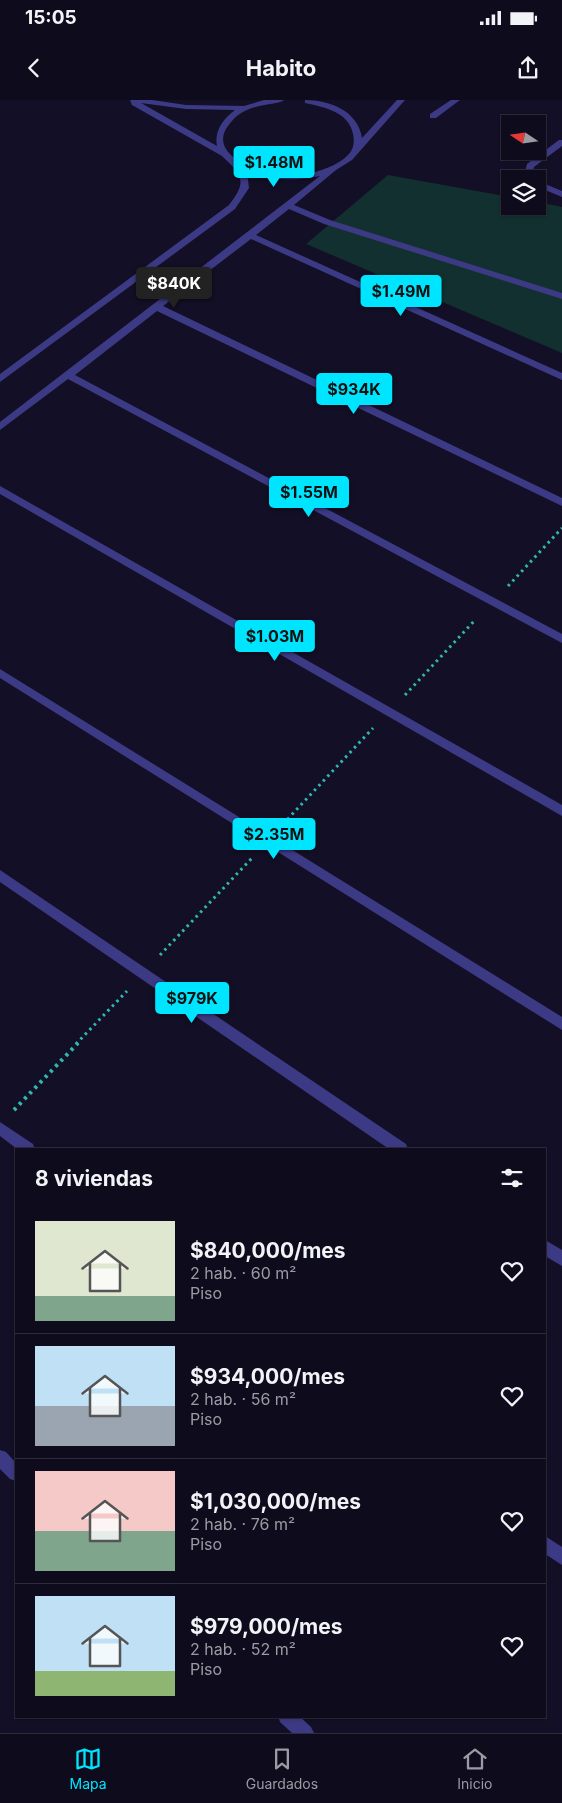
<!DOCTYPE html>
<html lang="es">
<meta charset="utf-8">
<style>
:root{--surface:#0e0b1c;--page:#1c1929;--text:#f1f3f6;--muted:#9b9ba3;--line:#2e2b3b;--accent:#00e5ff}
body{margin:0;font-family:Inter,sans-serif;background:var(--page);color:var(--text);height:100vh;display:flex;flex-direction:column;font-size:19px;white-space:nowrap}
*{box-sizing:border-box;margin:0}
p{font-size:16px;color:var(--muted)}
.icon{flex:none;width:28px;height:28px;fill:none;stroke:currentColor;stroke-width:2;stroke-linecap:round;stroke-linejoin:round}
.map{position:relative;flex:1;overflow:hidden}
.side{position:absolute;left:15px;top:1048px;width:531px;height:570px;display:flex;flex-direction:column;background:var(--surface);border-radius:0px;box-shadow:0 1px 4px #0004,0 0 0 1px var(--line)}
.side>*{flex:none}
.needle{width:32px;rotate:283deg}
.buttons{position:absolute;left:501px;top:15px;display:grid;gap:10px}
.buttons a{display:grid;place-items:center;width:45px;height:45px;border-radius:0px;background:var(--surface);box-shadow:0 1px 4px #0004,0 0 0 1px var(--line);font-size:25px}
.price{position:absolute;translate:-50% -42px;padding:0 11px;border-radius:5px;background:var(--accent);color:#111;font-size:16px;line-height:32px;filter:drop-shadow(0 1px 2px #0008)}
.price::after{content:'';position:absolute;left:50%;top:30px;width:15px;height:11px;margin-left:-8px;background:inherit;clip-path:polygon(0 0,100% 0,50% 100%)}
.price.active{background:#222;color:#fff}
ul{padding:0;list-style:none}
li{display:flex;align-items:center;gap:15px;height:125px;padding:0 20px}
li+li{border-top:1px solid var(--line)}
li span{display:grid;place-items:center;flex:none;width:140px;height:100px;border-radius:0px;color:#555}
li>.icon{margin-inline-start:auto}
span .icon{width:60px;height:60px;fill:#fffc;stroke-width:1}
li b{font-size:21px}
h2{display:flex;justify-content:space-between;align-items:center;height:60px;padding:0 20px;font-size:21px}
.status{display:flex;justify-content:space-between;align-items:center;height:35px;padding:0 25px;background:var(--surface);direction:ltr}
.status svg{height:14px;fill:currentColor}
header{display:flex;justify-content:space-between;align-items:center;height:65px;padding:0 20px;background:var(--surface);font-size:22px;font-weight:700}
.menu{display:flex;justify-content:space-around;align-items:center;height:70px;border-top:1px solid var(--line);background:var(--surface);font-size:14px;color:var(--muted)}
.menu a{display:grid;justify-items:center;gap:2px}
.menu .active{color:var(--accent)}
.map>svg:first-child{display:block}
</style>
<div class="status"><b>15:05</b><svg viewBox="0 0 49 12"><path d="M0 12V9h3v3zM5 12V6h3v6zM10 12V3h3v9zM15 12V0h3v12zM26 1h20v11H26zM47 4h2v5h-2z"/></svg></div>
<header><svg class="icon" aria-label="back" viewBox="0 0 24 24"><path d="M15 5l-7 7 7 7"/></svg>Habito<svg class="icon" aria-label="share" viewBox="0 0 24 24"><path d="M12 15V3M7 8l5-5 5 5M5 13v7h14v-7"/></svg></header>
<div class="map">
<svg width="562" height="1633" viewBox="0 0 562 1633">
<rect width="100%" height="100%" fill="#130f26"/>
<path fill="#12302f" d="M388,75L510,97V106H538V102L562,107V253L306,144Z"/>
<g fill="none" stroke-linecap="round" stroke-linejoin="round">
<path stroke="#2fb8b0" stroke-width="3" stroke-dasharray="2.5 4" stroke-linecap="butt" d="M508,486L562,428
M405,595L476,519
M283,724L373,628
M160,855L252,758
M76,944L127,891"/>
<path stroke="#2fb8b0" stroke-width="4" stroke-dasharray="3 4.5" stroke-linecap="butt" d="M14,1010L78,943"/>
<path fill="#3d3a85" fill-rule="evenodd" d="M130,0H152L186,5L244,6L264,0H284C280,3 275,3 270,4C256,6 241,10 232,21C201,54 259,73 284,75C303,76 323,72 339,62C350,55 356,48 353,34C349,12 324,7 305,3V0C330,0 358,11 362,38L397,0H405L352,60L336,70L294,105L330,120L562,193V199L324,124L289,109L256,135L562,273V280L251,139L163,206L562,398V406L157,211L75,275L562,534V543L68,279L0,330V322L320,76C295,81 271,81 247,72L249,88L235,109L0,282V274L229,105C248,81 242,75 222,56L132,5ZM141,3L186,9L235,10C223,19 214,31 217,46Z
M451,0H460L436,18H430V14Z
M559,40H562V46L534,67L531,79H523L527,64Z
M538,81L562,91V97L538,87Z
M0,386L562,705V716L0,394Z
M0,569L562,917V930L0,578Z
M0,770L406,1044L408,1049H389L0,782Z
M0,1022L33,1044L35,1049H17L0,1036Z
M545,1140L562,1150V1166L545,1156Z
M0,1350L6,1352L16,1363V1381L10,1379L0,1369Z
M545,1436L562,1447V1465L545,1454Z
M278,1616H299L311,1627L314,1633H292L280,1622Z"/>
</g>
</svg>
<div class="buttons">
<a><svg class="needle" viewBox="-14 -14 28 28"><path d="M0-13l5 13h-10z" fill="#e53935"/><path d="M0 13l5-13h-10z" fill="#9b9ba3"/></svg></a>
<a><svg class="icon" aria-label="layers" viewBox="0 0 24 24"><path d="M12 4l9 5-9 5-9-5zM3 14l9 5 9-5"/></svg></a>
</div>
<b class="price" style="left:274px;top:88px">$1.48M</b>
<b class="price active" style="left:174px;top:209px">$840K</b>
<b class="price" style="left:401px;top:217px">$1.49M</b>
<b class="price" style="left:354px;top:315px">$934K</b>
<b class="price" style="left:309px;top:418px">$1.55M</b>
<b class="price" style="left:275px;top:562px">$1.03M</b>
<b class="price" style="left:274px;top:760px">$2.35M</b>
<b class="price" style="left:192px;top:924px">$979K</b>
<section class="side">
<h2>8 viviendas<svg class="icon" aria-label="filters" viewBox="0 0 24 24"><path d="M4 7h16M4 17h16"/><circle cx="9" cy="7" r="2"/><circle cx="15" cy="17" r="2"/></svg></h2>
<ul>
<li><span style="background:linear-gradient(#dfe7d0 75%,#7fa58c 0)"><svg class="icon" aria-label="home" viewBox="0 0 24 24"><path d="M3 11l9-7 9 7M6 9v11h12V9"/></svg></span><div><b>$840,000/mes</b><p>2 hab. · 60 m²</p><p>Piso</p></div><svg class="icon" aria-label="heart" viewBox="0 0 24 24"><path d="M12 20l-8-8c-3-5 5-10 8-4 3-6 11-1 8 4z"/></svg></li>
<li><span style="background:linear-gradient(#bfe0f5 60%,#9aa5b1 0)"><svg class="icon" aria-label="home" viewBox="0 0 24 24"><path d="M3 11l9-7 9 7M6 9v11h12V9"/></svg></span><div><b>$934,000/mes</b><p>2 hab. · 56 m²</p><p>Piso</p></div><svg class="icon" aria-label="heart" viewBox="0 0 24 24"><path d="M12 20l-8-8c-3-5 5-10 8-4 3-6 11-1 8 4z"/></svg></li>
<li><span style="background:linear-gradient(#f6c9c9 60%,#7fa58c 0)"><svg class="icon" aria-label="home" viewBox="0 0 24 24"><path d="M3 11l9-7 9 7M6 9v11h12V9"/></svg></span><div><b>$1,030,000/mes</b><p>2 hab. · 76 m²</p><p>Piso</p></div><svg class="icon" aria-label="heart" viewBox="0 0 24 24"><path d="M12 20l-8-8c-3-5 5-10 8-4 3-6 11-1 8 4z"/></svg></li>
<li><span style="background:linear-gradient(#bfe0f5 75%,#8fb573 0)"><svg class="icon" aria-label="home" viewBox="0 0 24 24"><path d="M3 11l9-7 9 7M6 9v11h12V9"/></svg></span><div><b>$979,000/mes</b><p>2 hab. · 52 m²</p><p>Piso</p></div><svg class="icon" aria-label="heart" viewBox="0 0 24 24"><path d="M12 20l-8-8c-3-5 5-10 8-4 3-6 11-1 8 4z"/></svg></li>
</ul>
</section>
</div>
<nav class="menu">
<a class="active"><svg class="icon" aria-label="map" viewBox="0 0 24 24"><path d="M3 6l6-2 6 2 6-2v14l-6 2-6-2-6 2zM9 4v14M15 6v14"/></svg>Mapa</a>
<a><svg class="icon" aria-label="saved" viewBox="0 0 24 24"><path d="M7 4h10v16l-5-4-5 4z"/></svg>Guardados</a>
<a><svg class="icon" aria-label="home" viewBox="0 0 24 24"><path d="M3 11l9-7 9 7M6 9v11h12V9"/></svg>Inicio</a>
</nav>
